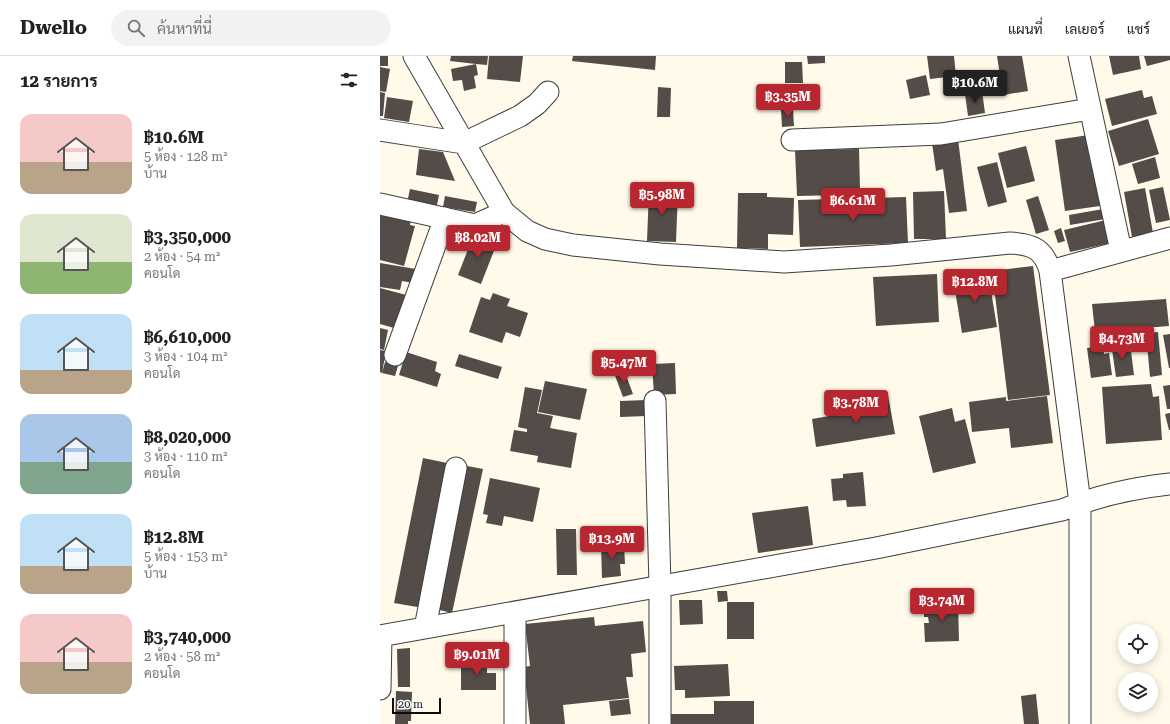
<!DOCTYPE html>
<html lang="th">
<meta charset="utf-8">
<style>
:root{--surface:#fff;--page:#f2f2f2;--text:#202124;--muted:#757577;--line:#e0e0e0;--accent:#b82630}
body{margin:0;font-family:"Roboto Serif",Sarabun,serif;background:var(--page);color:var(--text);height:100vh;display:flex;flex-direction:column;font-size:15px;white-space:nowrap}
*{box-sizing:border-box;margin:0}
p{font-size:13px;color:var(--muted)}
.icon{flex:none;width:22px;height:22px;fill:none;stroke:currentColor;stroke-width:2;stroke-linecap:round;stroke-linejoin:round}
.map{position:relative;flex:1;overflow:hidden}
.panel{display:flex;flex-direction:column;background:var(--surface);width:380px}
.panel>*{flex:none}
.controls{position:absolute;left:738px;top:568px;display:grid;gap:8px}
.controls a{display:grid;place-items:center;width:40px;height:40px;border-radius:50%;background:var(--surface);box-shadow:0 2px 10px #0003;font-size:20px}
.scale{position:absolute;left:12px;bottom:10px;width:49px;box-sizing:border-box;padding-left:4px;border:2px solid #0b0b0b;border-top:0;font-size:11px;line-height:14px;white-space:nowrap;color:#0b0b0b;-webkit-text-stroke:3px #fff;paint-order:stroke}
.price{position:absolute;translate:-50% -34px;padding:0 9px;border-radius:4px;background:var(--accent);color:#fff;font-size:13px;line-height:26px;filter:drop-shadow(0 1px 2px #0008)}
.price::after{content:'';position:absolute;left:50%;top:24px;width:12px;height:9px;margin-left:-6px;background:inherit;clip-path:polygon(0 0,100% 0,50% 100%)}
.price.on{background:#222;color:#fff}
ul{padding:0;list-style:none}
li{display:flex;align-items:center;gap:12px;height:100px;padding:0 20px}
li span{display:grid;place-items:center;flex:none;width:112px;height:80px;border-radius:12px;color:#555}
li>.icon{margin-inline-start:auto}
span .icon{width:48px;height:48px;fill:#fffc;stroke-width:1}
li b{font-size:17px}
h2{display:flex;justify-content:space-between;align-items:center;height:48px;padding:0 20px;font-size:17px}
header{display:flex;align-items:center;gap:24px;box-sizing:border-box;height:56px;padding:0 20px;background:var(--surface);border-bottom:1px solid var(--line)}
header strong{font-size:19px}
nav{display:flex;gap:22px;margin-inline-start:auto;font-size:14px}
.search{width:280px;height:36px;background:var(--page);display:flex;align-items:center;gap:10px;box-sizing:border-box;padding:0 14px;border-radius:22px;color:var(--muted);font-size:15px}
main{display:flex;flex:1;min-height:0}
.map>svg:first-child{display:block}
</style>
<header>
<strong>Dwello</strong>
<div class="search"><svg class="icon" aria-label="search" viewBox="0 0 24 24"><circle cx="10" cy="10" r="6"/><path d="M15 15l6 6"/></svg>ค้นหาที่นี่</div>
<nav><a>แผนที่</a><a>เลเยอร์</a><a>แชร์</a></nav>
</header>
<main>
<section class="panel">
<h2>12 รายการ<svg class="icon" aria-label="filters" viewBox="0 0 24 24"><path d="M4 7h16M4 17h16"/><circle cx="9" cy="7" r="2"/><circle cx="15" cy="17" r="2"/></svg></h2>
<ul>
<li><span style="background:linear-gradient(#f6c9c9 60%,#b9a48a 0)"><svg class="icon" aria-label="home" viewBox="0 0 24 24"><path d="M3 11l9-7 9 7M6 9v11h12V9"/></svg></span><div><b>฿10.6M</b><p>5 ห้อง · 128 m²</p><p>บ้าน</p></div></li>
<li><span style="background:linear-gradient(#dfe7d0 60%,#8fb573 0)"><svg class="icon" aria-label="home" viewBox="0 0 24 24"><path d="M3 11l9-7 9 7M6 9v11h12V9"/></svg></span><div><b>฿3,350,000</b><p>2 ห้อง · 54 m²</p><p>คอนโด</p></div></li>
<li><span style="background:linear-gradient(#bfe0f5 70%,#b9a48a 0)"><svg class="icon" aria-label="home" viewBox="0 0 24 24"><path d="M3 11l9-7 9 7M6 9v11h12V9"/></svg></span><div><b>฿6,610,000</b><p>3 ห้อง · 104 m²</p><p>คอนโด</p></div></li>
<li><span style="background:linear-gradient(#a9c7e8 60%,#7fa58c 0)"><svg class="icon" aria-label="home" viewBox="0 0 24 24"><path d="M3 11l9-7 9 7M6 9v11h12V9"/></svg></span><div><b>฿8,020,000</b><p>3 ห้อง · 110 m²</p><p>คอนโด</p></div></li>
<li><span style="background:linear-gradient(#bfe0f5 65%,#b9a48a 0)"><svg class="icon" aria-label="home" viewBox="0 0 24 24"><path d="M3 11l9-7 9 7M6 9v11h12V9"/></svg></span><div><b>฿12.8M</b><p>5 ห้อง · 153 m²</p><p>บ้าน</p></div></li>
<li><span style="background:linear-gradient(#f6c9c9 60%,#b9a48a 0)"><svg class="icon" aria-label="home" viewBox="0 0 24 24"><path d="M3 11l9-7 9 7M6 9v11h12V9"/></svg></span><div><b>฿3,740,000</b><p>2 ห้อง · 58 m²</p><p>คอนโด</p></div></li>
</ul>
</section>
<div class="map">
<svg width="790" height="668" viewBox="0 0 790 668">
<rect width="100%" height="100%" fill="#fffae9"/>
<path fill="#544c48" d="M0,0H8V10H0Z
M71,0H108L107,9L96,8L98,19L94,20L96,32L84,35L82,24L73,25L71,13L96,8L70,5Z
M109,0H143L140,26L107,23Z
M193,0H276L275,14L192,5Z
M427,0H445V7L428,8Z
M547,0H574L576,20L550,23Z
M617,0H642L648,35L623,39Z
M729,0H759L761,13L733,19Z
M764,0H790V4L767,10Z
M405,6H422L423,27H405Z
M0,11L10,13L6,36L0,35Z
M546,19L550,39L530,43L526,24Z
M403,29H417L418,51H403Z
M278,31L291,32L290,61H277Z
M762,34L764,42L772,40L777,58L732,70L725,43Z
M602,35L605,57L588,60L585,38Z
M0,36L5,37L3,60H0Z
M7,41L33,45L29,66L4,62Z
M413,53L414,70L402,71L401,54Z
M768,63L779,98L739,110L728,75Z
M709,79L720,150L685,155L675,84Z
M578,83L587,155L569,157L563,113L556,115L552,87Z
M646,90L655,125L627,132L618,97Z
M39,93L63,96L75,125L36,119Z
M479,93L480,133L464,134V139L417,140L415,94Z
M775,101L780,122L758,128L752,108Z
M617,106L627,146L608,151L597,111Z
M783,131L790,164L776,167L769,134Z
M765,132L773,177L752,181L744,136Z
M30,133L59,139L56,154L27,147Z
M269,134L298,135L296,186L267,185Z
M564,135L566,183H534L533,136Z
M358,137H387V141L414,142L413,179L388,178V193L357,192Z
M65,140L97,146L95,156L63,151Z
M658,140L669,174L656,178L646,144Z
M526,141L528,187L420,191L418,144Z
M723,153L725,163L690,169L689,159Z
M0,156L31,164L30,169L35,170L24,210L0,204Z
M726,164L731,187L690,196L684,174Z
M681,172L685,185L678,187L674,175Z
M94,178L117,187L101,228L78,219Z
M0,207L42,214L39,228L22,225L20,234L0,231Z
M653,210L670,339L628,344L612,215Z
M608,217L617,271L582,277L573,222Z
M557,218L559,266L496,270L493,221Z
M0,232L30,240L21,274L0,268Z
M113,237L130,243L127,250L148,257L140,281L126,276L122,287L89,276L101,241L110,244Z
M786,243L789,270L715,276L712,248Z
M0,272L8,274L4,294L0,293Z
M778,276L782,319L770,321L766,277Z
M790,278V312H789L783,279Z
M744,286L745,296L751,295L754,319L736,321L731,287Z
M723,290L724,298L729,297L732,319L711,322L707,292Z
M0,294L6,295L2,317L0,316Z
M26,296L57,306L55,315L61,318L57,331L19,319Z
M79,298L122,311L118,323L75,310Z
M5,306L18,310L15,320L2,317Z
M295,307L296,338L274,339L272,308Z
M244,314L253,338L243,341L234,317Z
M165,325L207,333L200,364L158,356Z
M771,328L773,341L779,340L782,384L726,388L722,331Z
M790,329V353H787L783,330Z
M145,331L162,334L157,357L173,360L170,372L197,377L191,412L157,406L158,400L130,395L134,374L147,376V373L138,371Z
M508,339L515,378L436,391L432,363L489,353L487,342Z
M667,340L673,387L631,392L629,372L592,376L589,346L626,341V345Z
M266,344V360L240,361V345Z
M572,352L575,366L585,363L596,407L553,417L539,360Z
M790,357V374H789L785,358Z
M43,402L72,408L43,552L14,547Z
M82,409L103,413L72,557L51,552Z
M483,416L486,450L467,451L466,444L453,445L451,423L463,422V418Z
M110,422L160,432L153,466L124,460L122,470L106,467L108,459L103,458Z
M428,450L433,489L378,497L372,457Z
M176,473H196L197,519H177Z
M244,488L245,508H240L241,520L222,522L221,490Z
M337,535H347L348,545L338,546Z
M299,544H322L323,568L300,569Z
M578,545L579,585L545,586L544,567H549L548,561H544V546Z
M347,546H374V583H347Z
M214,561L215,570L263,565L266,596L251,598L253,621H246L249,642L183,649L185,668H150L144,611L150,610L145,568Z
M30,592V631H18L17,593Z
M107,604V617H116V634H81V605Z
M348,608L350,640L305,642V634H295L294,610Z
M16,635L32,636L31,665H28V668H15Z
M656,638L659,668H644L641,640Z
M249,643L251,658L231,660L229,645Z
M334,645H374V668H290V658H334Z"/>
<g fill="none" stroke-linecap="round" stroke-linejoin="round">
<g stroke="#3e3e3e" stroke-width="23">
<path id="minor" d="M34,0L124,156L147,175L165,183L193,189L280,198L404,206L511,199L630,187C652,188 664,193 670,215L700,447V668
M699,0L741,195
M0,74L84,87L140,60L157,48L168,36
M412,84L561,78L710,53
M0,148L95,169L124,156
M670,215L790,182
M15,299L65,162
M275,345L280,530V668
M45,572L76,412
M0,580L496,492L682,454C717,440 753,432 790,428
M0,633L1,580
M135,668V557"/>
</g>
<use href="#minor" stroke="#fff" stroke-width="21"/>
</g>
</svg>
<div class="controls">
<a><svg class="icon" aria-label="locate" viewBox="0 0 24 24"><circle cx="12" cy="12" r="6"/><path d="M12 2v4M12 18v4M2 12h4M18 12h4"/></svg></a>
<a><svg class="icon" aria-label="layers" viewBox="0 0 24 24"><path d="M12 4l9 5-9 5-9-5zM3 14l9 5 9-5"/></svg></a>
</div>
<div class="scale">20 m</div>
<b class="price on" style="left:595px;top:48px">฿10.6M</b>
<b class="price" style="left:408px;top:62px">฿3.35M</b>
<b class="price" style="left:282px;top:160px">฿5.98M</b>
<b class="price" style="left:473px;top:166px">฿6.61M</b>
<b class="price" style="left:98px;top:203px">฿8.02M</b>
<b class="price" style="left:595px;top:247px">฿12.8M</b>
<b class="price" style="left:742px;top:304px">฿4.73M</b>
<b class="price" style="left:244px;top:328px">฿5.47M</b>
<b class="price" style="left:476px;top:368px">฿3.78M</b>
<b class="price" style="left:232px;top:504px">฿13.9M</b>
<b class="price" style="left:562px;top:566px">฿3.74M</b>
<b class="price" style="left:97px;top:620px">฿9.01M</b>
</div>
</main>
